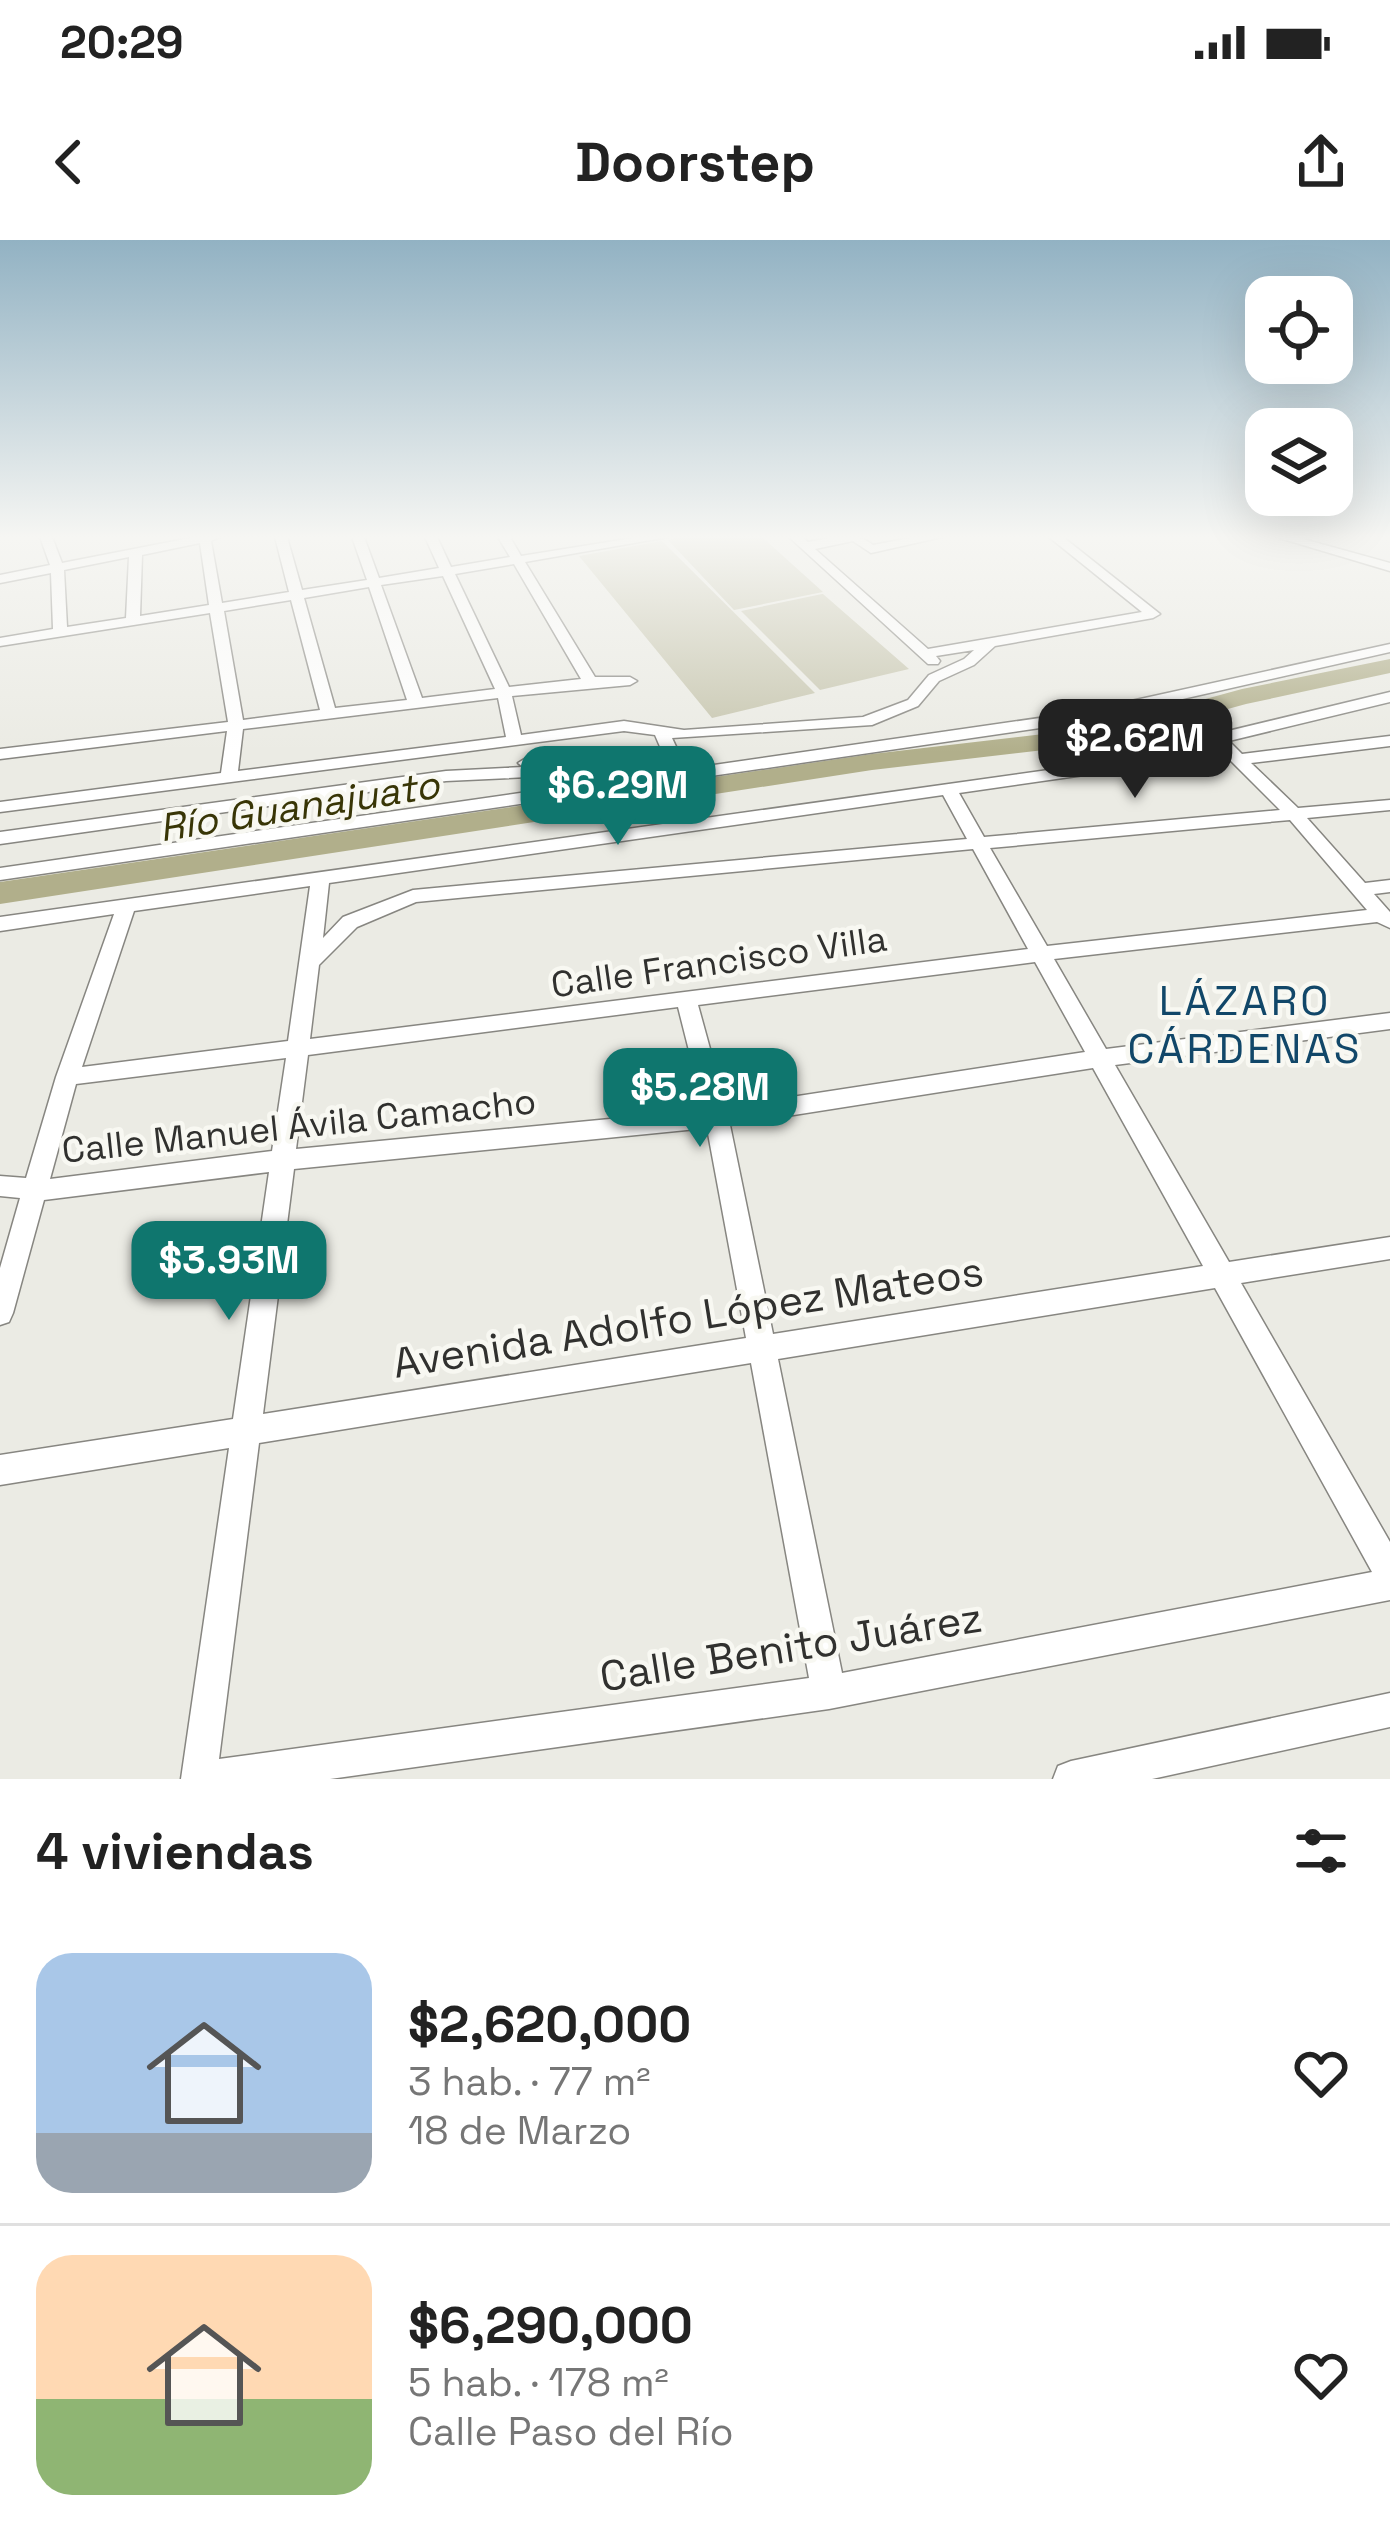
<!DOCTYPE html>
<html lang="es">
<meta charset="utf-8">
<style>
:root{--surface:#fff;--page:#f6f6f6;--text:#222;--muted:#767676;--line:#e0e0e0;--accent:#0f766e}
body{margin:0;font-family:"Space Grotesk",sans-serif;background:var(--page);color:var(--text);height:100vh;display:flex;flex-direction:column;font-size:45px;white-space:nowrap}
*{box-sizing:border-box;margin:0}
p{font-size:39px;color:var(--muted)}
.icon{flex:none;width:66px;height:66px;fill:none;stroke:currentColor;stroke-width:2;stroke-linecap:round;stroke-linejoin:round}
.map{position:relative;height:1539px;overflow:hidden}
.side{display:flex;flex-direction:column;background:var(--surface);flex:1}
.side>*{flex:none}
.fabs{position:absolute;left:1245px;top:36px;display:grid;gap:24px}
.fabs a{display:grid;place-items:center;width:108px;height:108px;border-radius:24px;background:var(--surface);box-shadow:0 12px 48px #0002;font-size:60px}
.price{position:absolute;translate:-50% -102px;padding:0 27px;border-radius:24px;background:var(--accent);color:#fff;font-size:39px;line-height:78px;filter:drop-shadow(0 3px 6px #0008)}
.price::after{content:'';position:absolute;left:50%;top:72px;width:36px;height:27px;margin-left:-18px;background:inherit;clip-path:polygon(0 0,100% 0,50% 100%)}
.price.on{background:#222;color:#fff}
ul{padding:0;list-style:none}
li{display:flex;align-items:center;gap:36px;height:300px;padding:0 36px}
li+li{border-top:3px solid var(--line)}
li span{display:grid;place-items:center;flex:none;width:336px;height:240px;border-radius:36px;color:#555}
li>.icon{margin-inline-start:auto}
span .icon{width:144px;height:144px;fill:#fffc;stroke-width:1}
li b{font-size:51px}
h2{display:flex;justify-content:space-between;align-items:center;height:144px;padding:0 36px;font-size:51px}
.status{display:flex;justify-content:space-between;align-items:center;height:84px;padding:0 60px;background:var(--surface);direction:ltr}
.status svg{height:33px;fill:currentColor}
header{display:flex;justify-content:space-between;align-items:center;height:156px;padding:0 36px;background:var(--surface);font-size:54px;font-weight:700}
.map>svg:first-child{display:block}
</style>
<div class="status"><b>20:29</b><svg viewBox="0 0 49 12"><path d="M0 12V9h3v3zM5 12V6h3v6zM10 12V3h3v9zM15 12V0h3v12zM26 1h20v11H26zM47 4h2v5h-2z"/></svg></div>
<header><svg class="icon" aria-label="back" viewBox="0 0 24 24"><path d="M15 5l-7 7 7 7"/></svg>Doorstep<svg class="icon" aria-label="share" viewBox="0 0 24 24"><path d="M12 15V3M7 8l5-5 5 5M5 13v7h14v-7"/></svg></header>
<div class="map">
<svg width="1390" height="1539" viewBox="0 0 1390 1539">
<rect width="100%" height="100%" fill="#ebebe4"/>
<path fill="#c7c6af" d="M686,297H762L823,352L734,370L668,300Z
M662,301L815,453L712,478L579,316Z
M822,354H823L909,429L820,450L741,371Z"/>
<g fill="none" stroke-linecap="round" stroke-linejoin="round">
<path fill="#b1af8b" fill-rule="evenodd" d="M1390,419V433L1246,464L1104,503L872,530L0,664V642L872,514L1103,487L1242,449Z"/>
<g stroke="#878681" stroke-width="3">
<path id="minor" d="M40,297H52L62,323L195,297H220L211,301L222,363L289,352L275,297H287L302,350L367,340L352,297H364L379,338L439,328L425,297H437L451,327L510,317L498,297H510L521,316L639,297H668L525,322L595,437H630L637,441L630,445L512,456L521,495L624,481L684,490L863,477L908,460L929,435L964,419L974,410L936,416L940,421L938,424H928L789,297H802L808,302C830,298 855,290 873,305L916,297H942L871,313L853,301L815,309L928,409L1142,372L1049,297H1063L1160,374L1153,378L995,406L974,425L939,441L918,466L872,485L672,498L679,513L671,518L566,532L534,529V536L528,537L446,541L0,604V592L446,531L523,527L518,523L526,518L566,522L661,509L655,495L624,491L0,572V562L221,533L227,491L0,519V509L228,482L210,373L0,406V398L53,389L51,333L0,343V335L50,325ZM200,303L209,365L140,376L142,315ZM129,317L126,378L67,387L64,330ZM514,324L581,439L509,447L455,334ZM443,336L495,449L422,458L381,345ZM369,347L407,460L335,468L304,358ZM291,360L320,470L243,480L224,371ZM498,458L506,497L238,531L243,489Z
M1276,297H1296L1390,323V331Z
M1390,404V412L1081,482L0,640V628L1081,472Z
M1390,452V462L1229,501L1242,514L1390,496V506L1251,523L1298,568L1390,560V570L1307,578L1365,643L1390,640V652L1374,654L1390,672V688L1377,682L1054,719L1106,809L1390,773V789L1115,825L1229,1022L1390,997V1019L1241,1043L1390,1302V1360L829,1469L330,1539H181L229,1208L0,1245V1215L233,1179L269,932L44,960L13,1073L9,1082L0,1085V1028L20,958L0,956V936L26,938L56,837L114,674L0,691V677L1091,524ZM1215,505L1280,570L984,597L959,553L1091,534ZM943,555L967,599L413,650L343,677L323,698L329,643ZM1290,580L1367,670L1047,706L990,608ZM973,609L1028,709L310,799L319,725L357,687L416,662ZM310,646L288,801L82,827L134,671ZM1035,722L1085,812L726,867L698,765ZM678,767L704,870L296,909L308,815ZM286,818L272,911L50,939L76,844ZM1093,828L1203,1026L773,1094L730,885ZM707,888L746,1098L263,1174L294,929ZM1215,1048L1372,1332L842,1433L778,1119ZM751,1123L809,1438L219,1519L259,1203Z
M1390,1453V1487L1152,1539H1053L1058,1526L1071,1521Z"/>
</g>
<use href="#minor" fill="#fff" fill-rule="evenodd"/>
</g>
<linearGradient id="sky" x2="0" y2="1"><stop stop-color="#92b2c3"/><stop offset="0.58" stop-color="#f6f6f3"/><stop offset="1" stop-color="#f6f6f3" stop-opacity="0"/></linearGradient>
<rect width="1390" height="512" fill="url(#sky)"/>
<g text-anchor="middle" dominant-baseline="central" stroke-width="9" stroke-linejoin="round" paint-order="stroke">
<g font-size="36" fill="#31312f" stroke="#f8f8f2">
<text transform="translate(719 722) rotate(-8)">Calle Francisco Villa</text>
<text transform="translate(299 886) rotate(-6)">Calle Manuel Ávila Camacho</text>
</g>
<g font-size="39" font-style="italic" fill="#383506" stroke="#f8f8f2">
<text transform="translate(299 566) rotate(-9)">Río Guanajuato</text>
</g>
<g font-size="42" letter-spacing="3" fill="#114769" stroke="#f8f8f2">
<text x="1245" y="760">LÁZARO<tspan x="1245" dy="48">CÁRDENAS</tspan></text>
</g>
<g font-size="42" fill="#31312f" stroke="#f8f8f2">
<text transform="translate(688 1077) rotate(-9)">Avenida Adolfo López Mateos</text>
<text transform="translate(791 1407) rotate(-9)">Calle Benito Juárez</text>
</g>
</g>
</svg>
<div class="fabs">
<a><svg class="icon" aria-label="locate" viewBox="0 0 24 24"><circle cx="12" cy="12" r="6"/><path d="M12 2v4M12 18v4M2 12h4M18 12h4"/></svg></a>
<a><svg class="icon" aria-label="layers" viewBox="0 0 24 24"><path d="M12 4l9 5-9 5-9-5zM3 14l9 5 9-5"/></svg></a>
</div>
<b class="price on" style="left:1135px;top:561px">$2.62M</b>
<b class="price" style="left:618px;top:608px">$6.29M</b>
<b class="price" style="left:700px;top:910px">$5.28M</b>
<b class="price" style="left:229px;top:1083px">$3.93M</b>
</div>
<section class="side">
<h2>4 viviendas<svg class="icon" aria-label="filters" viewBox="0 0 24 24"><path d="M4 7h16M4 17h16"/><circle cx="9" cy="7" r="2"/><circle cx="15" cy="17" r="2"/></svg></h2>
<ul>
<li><span style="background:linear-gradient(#a9c7e8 75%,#9aa5b1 0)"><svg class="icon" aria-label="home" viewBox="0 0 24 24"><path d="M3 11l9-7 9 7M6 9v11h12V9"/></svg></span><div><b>$2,620,000</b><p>3 hab. · 77 m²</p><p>18 de Marzo</p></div><svg class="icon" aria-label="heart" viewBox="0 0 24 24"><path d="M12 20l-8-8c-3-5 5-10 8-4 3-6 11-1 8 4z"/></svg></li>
<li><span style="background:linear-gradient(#ffd9b3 60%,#8fb573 0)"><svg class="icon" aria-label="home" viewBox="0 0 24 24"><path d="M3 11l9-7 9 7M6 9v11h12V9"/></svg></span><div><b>$6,290,000</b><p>5 hab. · 178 m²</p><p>Calle Paso del Río</p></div><svg class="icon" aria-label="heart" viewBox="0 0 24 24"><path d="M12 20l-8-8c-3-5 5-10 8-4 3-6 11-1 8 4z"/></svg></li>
</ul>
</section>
